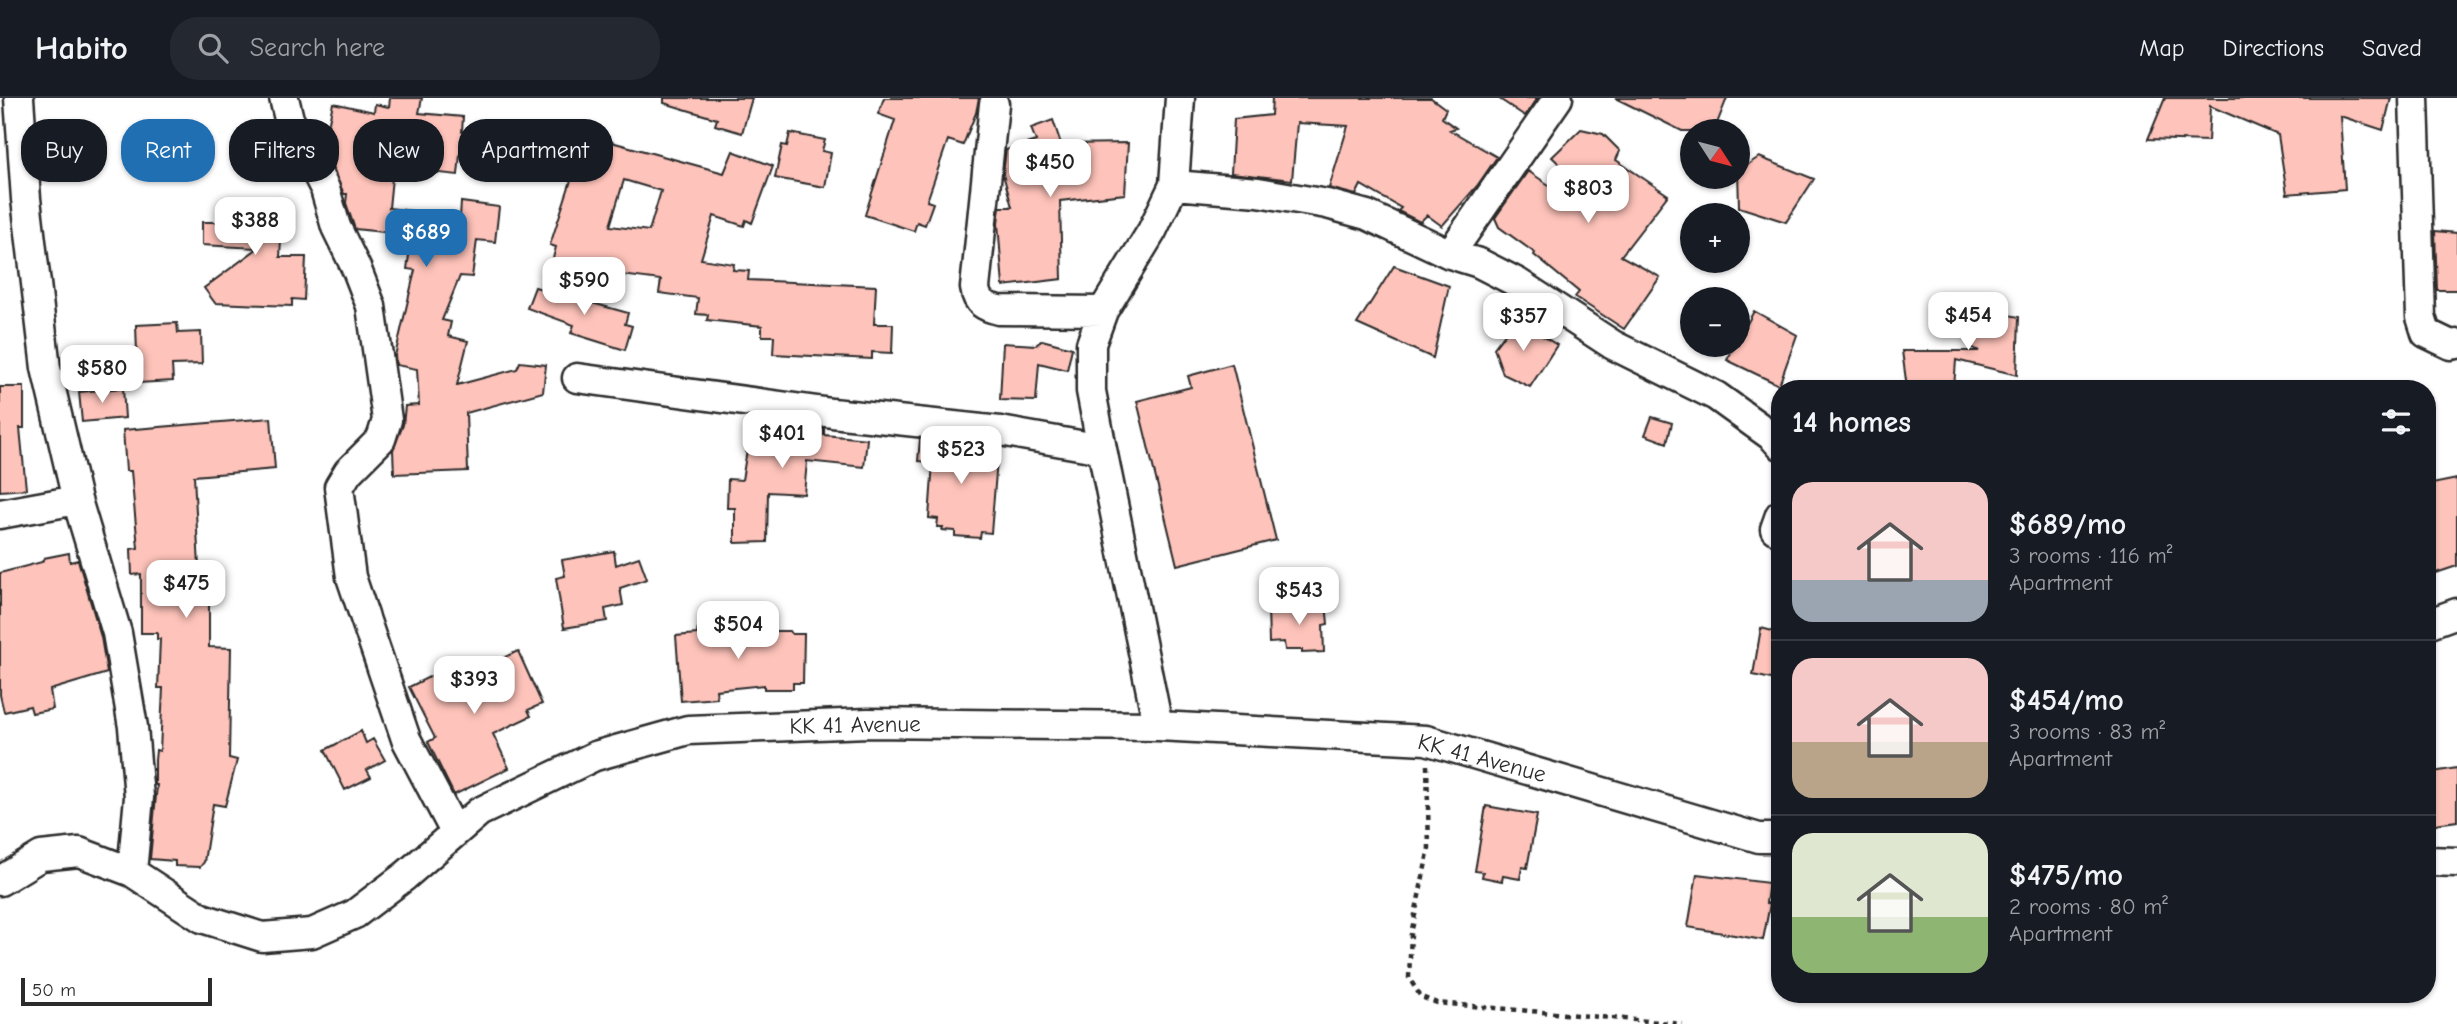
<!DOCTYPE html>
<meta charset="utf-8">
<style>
:root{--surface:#171b24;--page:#242831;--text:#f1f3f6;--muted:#9ea1a6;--line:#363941;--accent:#1f6fb2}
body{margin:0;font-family:"Comic Neue",sans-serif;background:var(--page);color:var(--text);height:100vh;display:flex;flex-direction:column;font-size:26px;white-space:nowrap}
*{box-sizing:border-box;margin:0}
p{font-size:23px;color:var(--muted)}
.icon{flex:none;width:38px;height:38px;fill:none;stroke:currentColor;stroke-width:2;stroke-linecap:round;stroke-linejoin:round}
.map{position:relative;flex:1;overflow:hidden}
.sheet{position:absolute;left:1771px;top:282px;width:665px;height:623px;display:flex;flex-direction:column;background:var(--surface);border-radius:28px;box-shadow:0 2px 5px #0004}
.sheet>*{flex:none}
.guide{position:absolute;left:21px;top:21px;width:665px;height:63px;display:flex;gap:14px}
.needle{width:46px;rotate:126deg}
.controls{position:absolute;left:1680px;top:21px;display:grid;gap:14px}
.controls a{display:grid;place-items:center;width:70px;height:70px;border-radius:50%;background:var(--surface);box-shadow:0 2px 5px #0004;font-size:35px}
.scale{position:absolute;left:21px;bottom:18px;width:191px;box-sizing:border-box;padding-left:7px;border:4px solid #2b2b2b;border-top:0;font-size:19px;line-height:24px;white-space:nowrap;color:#2b2b2b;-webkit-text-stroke:5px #fff;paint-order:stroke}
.price{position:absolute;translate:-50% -60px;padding:0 16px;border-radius:14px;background:#fff;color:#222;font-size:23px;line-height:46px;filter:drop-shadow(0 2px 4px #0008)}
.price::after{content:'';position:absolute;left:50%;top:42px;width:21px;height:16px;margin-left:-10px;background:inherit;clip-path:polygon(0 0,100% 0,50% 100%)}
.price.active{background:var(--accent);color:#fff}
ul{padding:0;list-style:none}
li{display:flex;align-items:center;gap:21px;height:175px;padding:0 21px}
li+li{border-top:2px solid var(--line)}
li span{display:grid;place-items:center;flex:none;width:196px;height:140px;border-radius:21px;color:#555}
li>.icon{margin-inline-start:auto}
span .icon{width:84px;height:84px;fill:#fffc;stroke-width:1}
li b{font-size:30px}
h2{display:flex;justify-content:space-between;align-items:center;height:84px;padding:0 21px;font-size:30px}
.tag{padding:0 24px;border-radius:28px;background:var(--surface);box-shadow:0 2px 5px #0004;font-size:24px;line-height:63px}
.tag.active{background:var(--accent);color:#fff}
header{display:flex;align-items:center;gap:42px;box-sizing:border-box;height:98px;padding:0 35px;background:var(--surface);border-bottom:2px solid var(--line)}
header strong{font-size:33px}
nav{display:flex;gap:38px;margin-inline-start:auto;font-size:24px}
.search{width:490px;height:63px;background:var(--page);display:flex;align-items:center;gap:18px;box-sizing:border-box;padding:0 24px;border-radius:28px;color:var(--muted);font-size:26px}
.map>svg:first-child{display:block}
</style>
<header>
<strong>Habito</strong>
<div class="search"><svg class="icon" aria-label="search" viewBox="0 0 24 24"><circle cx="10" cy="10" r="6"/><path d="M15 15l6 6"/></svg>Search here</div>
<nav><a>Map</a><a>Directions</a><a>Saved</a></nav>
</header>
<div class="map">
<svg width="2457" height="926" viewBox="0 0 2457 926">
<rect width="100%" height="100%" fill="#fff"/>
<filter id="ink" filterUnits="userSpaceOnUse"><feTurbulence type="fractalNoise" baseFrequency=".0143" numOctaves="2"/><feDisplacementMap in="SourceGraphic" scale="14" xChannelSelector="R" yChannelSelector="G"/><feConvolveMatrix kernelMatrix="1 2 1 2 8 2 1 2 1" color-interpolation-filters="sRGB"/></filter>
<g filter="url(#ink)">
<path fill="#fec3ba" stroke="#2b2b2b" stroke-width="2" fill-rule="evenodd" d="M390,0H422L419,15L463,19L462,34L501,41L497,63L460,56L458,77L393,70L389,110L460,119L461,104L499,109L495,144L477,142L472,179L460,178L442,222L451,224L448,238L468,243L457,287L517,271L520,264L546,267L543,294L466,315L468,373L394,376L393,352L403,327L405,308L419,307L417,271L396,267L395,258L415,172L407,171L412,137L355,131L346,105L347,96H344L331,67L335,39L326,37L333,5L374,14L375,6L389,9Z
M664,0H752L742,35L715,27L717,21L664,5Z
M884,0H979L976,15L963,47L948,42L927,103L933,105L925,127L917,124L914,133L865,117L895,22L878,16Z
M1272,0H1431L1446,11L1442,20L1456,30L1450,32L1497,59L1477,88L1442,128L1427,117L1420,124L1398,113L1401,110L1361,87L1356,97L1329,90L1348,28L1297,25L1292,82L1231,75L1234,21L1271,17Z
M1498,0H1538L1525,18Z
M1615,0H1727L1714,33H1682Z
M2165,0H2391L2383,32L2340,18L2345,91L2287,96L2278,37L2210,8L2208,43L2148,41Z
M1053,22L1061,46L1128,45L1125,96L1060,103L1062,181L1003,188L998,125L1000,109H1012L1003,76L1006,52L1036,43L1031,30Z
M1581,31L1603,36L1620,53L1616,62L1668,97L1621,158L1660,179L1624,231L1575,199L1579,194L1534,157L1535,155L1499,129L1495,120L1528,73L1564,97L1576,82L1552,59Z
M580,33L609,41L608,43L724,75L733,53L773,68L752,125L746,122L744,128L714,118L701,161L734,166L733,172L749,173L748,182L876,188L874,226H893L892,255L872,254V261L773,256L774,238H762V228L707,222L708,217L696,216L698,200L659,195L661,182L551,168L556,149L550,147L575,70L570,69ZM624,82L661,93L649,133L610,128Z
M790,35L825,42L822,53L831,55L825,89L775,80L782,47L787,48Z
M1759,59L1814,81L1786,124L1739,109L1738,73Z
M224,100L261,102L262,107L283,108L280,159H306L304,202L292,201V208L215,205L204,190L258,150L202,147V124H222Z
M2435,133L2457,135V192H2437Z
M1394,168L1449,188L1433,260L1357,226Z
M535,189L628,215L625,226L632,228L625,252L571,235L574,227L527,210Z
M1969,209L2019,219L2017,277L1956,262L1954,290H1907L1902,253H1979L1969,248Z
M1754,213L1797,237L1779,287L1727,262L1735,247H1738V242Z
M1516,221L1557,247L1530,289L1503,276L1494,250Z
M177,225L178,235L201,234L202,266L172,267L173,283L138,285L136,227Z
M1042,242L1072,250L1067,272L1039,265L1036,303L1000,302L1003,245L1036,247Z
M1232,266L1276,442L1177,467L1137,303L1191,289L1188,278Z
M0,289H24V330H20L26,391L0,393Z
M123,290L125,320L82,324L79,294Z
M1652,319L1672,325L1667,345L1645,337Z
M271,320L275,371L194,378L200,487H209V549L231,550L229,660L237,662L225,708L213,706L204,764L200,769L175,768V763L150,761L157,687H155V662L156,652L160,653L163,590H158L160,541H157V535H141V476L132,477L131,451L138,450L131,373H126L123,332Z
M752,322L798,331V327L824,331V337L867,341L864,369L807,363L804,396L768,394L767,444L735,445V410H727L728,381L742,382Z
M920,341L998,350L991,435L981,434L980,440L955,438V433L942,432L943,429H937L938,421L929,420L933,364L918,363Z
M2457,381V468L2427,478V387Z
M614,453L616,467L639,459L647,481L620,490L623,507L605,511L607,523L564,530L556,480L565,478L562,462Z
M69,455L70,464L78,462L101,539L107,575L50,592L53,611L32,615L30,608L4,614L0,597V475L42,464L44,460Z
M1326,505L1328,526L1323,527L1324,554L1302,555V552H1285L1284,544L1269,545L1268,509Z
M719,529L720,533H790L792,536H804L803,585H793V591H764V587L716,592L717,600L681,603L676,538L697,536L698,530Z
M1761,530L1780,535V583L1753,577Z
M518,553L542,606L528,612L531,618L493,636L509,670L454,697L428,644L435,640L409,589L459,564L465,577Z
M361,633L366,645L373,641L385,662L367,672L371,679L345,692L325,652Z
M2457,670V723L2427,727V675Z
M1486,708L1537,717L1527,770L1522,769L1520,781L1503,778L1502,783L1482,779L1483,774L1475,773Z
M1697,776L1769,785L1766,805L1770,806L1763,842L1688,829Z"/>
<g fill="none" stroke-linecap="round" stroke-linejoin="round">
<g stroke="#2b2b2b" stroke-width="33">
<path id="street" d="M19,0L26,101L46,270L77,402L117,535L133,629L139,699L132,774
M284,0L289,21L325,91L336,129L357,172L371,208L387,322L381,341L348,374L339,389L351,479L406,641L455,734
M2414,0L2421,219L2426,235L2451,247L2457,246
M994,6L975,190C977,205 985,209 999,212L1103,213
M1174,87L1258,94L1327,106L1367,117L1450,156L1479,165L1518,185L1613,247L1716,298L1773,339L1780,347
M1450,156L1558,0
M577,280L832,315L1000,333L1102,351
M0,416L77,402
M1775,431L1780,417
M2427,526L2457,515
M1158,628L1102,351L1091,293V246L1103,213L1152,133L1174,87L1180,0
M2427,763L2457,764
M0,783L41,758L79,754L132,774L202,820L262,839L312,835L355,816L405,778L479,714L595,658L688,632L868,625L1158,628L1426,642L1759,740H1780"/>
</g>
<path stroke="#2b2b2b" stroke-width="4.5" stroke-dasharray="5 5" stroke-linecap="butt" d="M1427,667L1429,750L1411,836L1409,880L1421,899L1437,905L1682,926"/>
<use href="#street" stroke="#fff" stroke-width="28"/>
</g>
</g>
<g text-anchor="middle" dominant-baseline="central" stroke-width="5" stroke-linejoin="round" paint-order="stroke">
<g font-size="23" fill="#2b2b2b" stroke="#fff">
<text transform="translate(855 627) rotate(-1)">KK 41 Avenue</text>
<text transform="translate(1482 660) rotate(15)">KK 41 Avenue</text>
</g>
</g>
</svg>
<div class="controls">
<a><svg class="needle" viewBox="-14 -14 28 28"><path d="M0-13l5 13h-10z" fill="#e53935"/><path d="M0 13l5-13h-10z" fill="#9ea1a6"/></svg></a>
<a>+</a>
<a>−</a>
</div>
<div class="scale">50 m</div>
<b class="price" style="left:1050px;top:101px">$450</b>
<b class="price" style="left:1588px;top:127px">$803</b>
<b class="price" style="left:255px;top:159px">$388</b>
<b class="price active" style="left:426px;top:171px">$689</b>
<b class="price" style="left:584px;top:219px">$590</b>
<b class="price" style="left:1968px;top:254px">$454</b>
<b class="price" style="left:1523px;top:255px">$357</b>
<b class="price" style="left:102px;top:307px">$580</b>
<b class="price" style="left:782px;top:372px">$401</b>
<b class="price" style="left:961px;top:388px">$523</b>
<b class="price" style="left:186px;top:522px">$475</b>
<b class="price" style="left:1299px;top:529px">$543</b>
<b class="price" style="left:738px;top:563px">$504</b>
<b class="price" style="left:474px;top:618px">$393</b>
<div class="guide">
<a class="tag">Buy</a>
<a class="tag active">Rent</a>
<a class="tag">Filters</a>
<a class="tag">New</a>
<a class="tag">Apartment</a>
</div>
<section class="sheet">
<h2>14 homes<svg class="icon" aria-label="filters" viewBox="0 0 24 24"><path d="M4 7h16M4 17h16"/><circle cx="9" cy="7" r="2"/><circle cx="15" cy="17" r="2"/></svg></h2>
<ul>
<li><span style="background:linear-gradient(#f6c9c9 70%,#9aa5b1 0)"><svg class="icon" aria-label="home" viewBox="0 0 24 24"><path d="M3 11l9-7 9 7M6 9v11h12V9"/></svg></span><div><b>$689/mo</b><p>3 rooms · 116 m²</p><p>Apartment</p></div></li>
<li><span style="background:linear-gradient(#f6c9c9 60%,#b9a48a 0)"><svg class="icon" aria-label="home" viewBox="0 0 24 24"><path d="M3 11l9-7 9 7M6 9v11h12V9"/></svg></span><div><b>$454/mo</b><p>3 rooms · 83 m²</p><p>Apartment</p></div></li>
<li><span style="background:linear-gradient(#dfe7d0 60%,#8fb573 0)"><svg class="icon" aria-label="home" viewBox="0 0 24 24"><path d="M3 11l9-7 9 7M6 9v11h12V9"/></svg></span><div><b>$475/mo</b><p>2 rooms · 80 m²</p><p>Apartment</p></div></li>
</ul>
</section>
</div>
